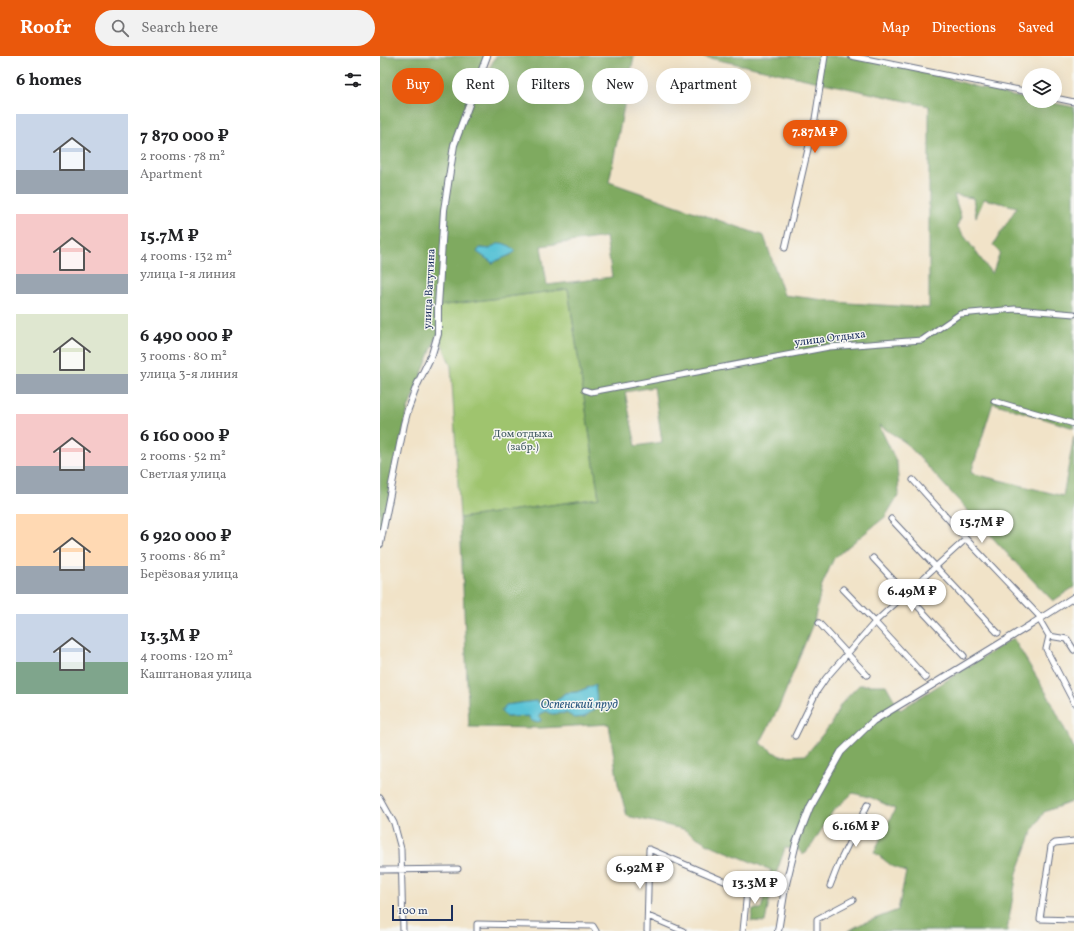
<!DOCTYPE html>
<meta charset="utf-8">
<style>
:root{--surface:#fff;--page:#f2f2f2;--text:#202124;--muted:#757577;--accent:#ea580c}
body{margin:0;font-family:Vollkorn,serif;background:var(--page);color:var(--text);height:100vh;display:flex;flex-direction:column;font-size:15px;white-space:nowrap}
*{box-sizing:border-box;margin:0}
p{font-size:13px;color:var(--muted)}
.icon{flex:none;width:22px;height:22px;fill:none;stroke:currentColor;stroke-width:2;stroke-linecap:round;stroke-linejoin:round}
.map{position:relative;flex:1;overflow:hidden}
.sheet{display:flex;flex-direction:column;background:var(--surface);width:380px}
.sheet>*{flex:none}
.guide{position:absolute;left:12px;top:12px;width:380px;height:36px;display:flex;gap:8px}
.tools{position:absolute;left:642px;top:12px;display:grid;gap:8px}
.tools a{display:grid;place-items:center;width:40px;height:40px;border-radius:50%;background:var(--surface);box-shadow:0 4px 16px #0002;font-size:20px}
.scale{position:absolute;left:12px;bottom:10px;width:61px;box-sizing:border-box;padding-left:4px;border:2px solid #1b2f5e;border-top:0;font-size:11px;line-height:14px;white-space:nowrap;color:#1b2f5e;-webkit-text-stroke:3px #f6f6f2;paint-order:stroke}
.price{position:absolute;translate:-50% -34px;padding:0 9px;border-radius:14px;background:#fff;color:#222;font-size:13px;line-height:26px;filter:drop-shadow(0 1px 2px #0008)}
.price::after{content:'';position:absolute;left:50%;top:24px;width:12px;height:9px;margin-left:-6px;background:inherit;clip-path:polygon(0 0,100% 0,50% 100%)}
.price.current{background:var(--accent);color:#fff}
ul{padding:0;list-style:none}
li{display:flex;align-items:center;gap:12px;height:100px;padding:0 16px}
li span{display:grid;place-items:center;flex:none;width:112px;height:80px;border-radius:0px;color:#555}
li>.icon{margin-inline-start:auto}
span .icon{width:48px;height:48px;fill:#fffc;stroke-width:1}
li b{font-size:17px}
h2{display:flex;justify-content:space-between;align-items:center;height:48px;padding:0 16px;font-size:17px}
.chip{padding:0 14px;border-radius:18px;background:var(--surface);box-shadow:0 4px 16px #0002;font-size:14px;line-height:36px}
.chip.current{background:var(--accent);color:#fff}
header{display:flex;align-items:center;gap:24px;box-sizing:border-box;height:56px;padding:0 20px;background:var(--accent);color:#fff}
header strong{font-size:19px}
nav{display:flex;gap:22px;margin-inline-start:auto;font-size:14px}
.search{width:280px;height:36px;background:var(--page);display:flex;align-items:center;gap:10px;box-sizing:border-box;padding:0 14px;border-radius:22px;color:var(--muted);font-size:15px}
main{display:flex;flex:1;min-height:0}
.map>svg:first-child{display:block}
</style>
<header>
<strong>Roofr</strong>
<div class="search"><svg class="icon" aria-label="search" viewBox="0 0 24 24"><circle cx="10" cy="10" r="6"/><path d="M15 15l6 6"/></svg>Search here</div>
<nav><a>Map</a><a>Directions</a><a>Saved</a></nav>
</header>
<main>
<section class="sheet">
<h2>6 homes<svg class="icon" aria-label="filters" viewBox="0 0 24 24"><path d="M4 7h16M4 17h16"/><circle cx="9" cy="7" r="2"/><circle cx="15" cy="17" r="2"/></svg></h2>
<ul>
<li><span style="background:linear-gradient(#c9d6e8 70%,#9aa5b1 0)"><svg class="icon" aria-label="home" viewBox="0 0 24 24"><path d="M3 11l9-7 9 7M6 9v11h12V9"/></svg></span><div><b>7 870 000 ₽</b><p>2 rooms · 78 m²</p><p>Apartment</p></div></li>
<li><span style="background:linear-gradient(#f6c9c9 75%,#9aa5b1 0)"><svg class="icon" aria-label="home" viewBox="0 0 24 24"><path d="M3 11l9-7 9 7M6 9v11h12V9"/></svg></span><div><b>15.7M ₽</b><p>4 rooms · 132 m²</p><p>улица 1-я линия</p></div></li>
<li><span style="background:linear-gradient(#dfe7d0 75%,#9aa5b1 0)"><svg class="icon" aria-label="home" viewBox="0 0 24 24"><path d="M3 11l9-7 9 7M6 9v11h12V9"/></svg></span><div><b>6 490 000 ₽</b><p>3 rooms · 80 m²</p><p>улица 3-я линия</p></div></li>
<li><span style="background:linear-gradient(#f6c9c9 65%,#9aa5b1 0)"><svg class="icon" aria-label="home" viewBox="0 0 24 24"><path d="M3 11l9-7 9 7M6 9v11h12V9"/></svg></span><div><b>6 160 000 ₽</b><p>2 rooms · 52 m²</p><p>Светлая улица</p></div></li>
<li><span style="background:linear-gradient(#ffd9b3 65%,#9aa5b1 0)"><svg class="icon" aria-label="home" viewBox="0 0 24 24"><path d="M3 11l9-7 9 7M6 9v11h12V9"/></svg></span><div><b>6 920 000 ₽</b><p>3 rooms · 86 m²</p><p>Берёзовая улица</p></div></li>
<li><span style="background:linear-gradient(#c9d6e8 60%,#7fa58c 0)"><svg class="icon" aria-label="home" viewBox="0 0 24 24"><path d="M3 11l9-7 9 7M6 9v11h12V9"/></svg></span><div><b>13.3M ₽</b><p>4 rooms · 120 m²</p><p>Каштановая улица</p></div></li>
</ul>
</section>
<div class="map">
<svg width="694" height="875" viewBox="0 0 694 875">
<rect width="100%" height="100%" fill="#f6f6f2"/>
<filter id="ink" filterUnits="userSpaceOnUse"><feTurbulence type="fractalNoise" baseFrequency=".025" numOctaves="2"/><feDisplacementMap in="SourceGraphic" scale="8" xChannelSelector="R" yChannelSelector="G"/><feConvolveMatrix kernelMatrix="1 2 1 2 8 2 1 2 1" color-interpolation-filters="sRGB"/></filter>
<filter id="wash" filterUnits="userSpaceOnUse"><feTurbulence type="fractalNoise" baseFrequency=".012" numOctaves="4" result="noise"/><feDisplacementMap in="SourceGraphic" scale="16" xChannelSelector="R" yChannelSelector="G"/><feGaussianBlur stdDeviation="0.9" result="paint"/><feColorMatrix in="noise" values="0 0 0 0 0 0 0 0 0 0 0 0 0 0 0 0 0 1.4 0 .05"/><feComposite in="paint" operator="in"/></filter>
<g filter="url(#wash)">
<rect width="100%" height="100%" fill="#f1e3c8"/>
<path fill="#9fc46e" stroke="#5d7a66" d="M188,233L219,442L80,462L71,310L58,278V250Z"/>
<path fill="#7faa61" stroke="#4d6c60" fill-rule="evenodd" d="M0,0H107L90,47L116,0H254L229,126L384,180L404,239L468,247L549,252V50L320,0H471L541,15L627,39L649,43V45H662L694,51V372L613,347L591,417L683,440L694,380V531L673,545L633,504L526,387L499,369L517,407L519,438L505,461L454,502L442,529L434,565L400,649L380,687L400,700L426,699L451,668L461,648L479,629H506L520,654L633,582L670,643L694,692V745L664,756L653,774L637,817L627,875H468L481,868L518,854L526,816L512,810L494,796L515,753L492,742L473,737L453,755L432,789L423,799L418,793L405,792L393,827L385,866L371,865L373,853H381L391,814L328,788L303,773L247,760L238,728L229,668L161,672L89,671L80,462L219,442L188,233L58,250L59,274L28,353L0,488ZM574,139L593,142L596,161L604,143L637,151L613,189L620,196L612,218L577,170L581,161ZM226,181L232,221L167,229L161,190ZM100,192L110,193L131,199L122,202L113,207L97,196ZM274,331L282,386L256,390L245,336ZM214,629L204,661C191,663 194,658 185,657C177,656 175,659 166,655L149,660L126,661L127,649L156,645L160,648L175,646L185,637L197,636Z"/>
<path fill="#5ac3d6" stroke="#3a799a" d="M122,187L130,190L136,195C129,201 120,202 113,207L97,196L100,192L110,193L115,189Z
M215,629L218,651L204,661L195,662L186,657L172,658L166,655L159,658L161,665L154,666L150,663L149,660L126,661L121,655L126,649L156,645L160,648L175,646L185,637L197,636Z"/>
</g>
<g filter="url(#ink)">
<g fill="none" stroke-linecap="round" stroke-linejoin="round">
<g stroke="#666e83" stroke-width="7">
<path id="minor" d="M471,0L649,36
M675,42L694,46
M405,192L435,63L445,0
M205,334L211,336L449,291L542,284L580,258L635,253L694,258
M614,345L694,368
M533,424L586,483L661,562
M511,463L618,577
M493,502L584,600
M463,533L495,566L546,622
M659,563L669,580
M439,567L487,619
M669,580L666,593L694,647
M669,580L687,583L694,594
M415,680L437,635L446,622L495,566L586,483
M0,742L14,767L21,793L23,875
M694,785L675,787L671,790L660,863L694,864
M0,814L78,813
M450,830L459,807L488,748
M268,860L303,875
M97,875V868L213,870L216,875
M267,875L269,793L365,834L367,835L363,875
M437,875V863L473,844"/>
</g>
<g stroke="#666e83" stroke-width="8">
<path id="tertiary" d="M0,488L24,368L28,353L37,329L52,298L58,278V250L64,154L74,89L107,0
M398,875L405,832L416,787L430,751L461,696L493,665L652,568L694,541"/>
</g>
<use href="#minor" stroke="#fff" stroke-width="5"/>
<use href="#tertiary" stroke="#fff" stroke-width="6"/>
</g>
</g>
<g text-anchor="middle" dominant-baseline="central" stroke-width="3" stroke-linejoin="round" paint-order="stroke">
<g font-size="11" fill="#1b2f5e" stroke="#f6f6f2">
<text transform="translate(50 233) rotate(-87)">улица Ватутина</text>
<text transform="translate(450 283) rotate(-7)">улица Отдыха</text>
</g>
<g font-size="11" fill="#435c63" stroke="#f6f6f2">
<text x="143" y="378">Дом отдыха<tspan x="143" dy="13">(забр.)</tspan></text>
</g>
<g font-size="12" font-style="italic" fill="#2e5b82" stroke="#f6f6f2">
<text x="199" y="649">Оспенский пруд</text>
</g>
</g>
</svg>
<div class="tools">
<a><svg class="icon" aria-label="layers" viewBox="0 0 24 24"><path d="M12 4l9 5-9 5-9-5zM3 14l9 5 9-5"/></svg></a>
</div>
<div class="scale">100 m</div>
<b class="price current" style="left:435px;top:98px">7.87M ₽</b>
<b class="price" style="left:602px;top:488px">15.7M ₽</b>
<b class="price" style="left:532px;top:557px">6.49M ₽</b>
<b class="price" style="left:476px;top:792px">6.16M ₽</b>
<b class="price" style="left:260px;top:834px">6.92M ₽</b>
<b class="price" style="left:375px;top:849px">13.3M ₽</b>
<div class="guide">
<a class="chip current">Buy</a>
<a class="chip">Rent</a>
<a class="chip">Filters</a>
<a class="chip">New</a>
<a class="chip">Apartment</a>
</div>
</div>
</main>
